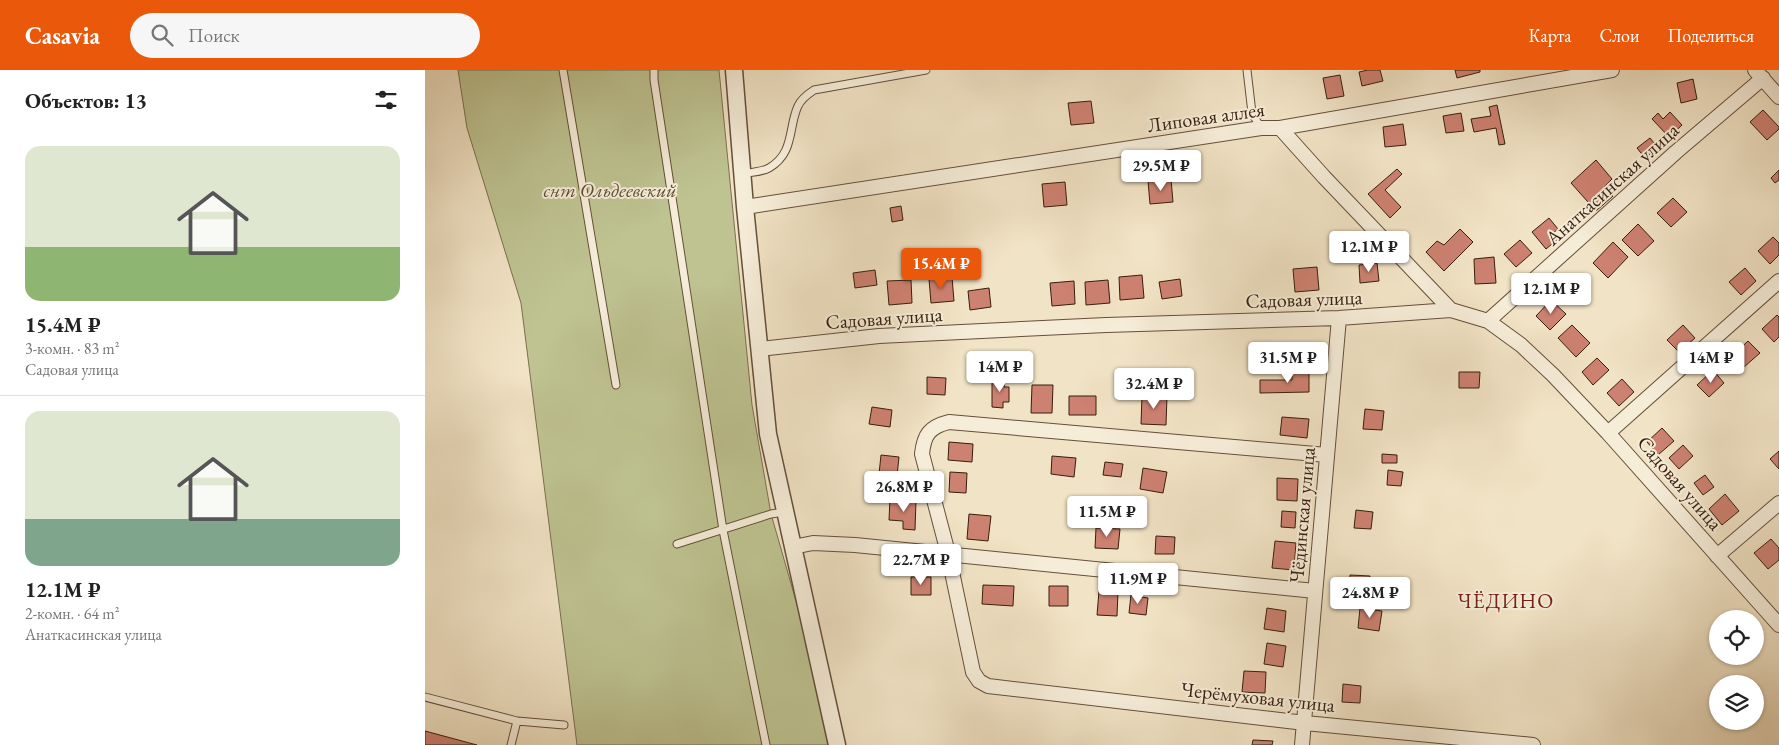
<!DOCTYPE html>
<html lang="ru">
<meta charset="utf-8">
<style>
:root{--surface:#fff;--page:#f6f6f6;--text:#222;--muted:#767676;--line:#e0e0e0;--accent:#ea580c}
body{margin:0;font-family:"EB Garamond",serif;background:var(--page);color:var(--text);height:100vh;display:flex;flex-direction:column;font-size:19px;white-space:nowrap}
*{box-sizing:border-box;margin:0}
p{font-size:16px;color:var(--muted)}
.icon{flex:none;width:28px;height:28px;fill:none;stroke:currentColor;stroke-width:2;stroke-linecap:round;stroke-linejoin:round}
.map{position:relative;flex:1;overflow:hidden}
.sheet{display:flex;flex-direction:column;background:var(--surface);width:425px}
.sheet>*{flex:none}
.tools{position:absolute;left:1284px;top:540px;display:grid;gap:10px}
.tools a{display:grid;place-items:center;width:55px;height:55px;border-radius:50%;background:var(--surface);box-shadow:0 1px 4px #0004;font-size:25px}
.price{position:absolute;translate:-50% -42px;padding:0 11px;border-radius:5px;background:#fff;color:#222;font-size:16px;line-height:32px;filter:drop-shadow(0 1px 2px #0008)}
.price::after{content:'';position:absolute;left:50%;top:30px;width:15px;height:11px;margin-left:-8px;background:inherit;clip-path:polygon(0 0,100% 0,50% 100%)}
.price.selected{background:var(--accent);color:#fff}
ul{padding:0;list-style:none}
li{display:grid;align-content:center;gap:10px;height:265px;padding:0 25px}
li+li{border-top:1px solid var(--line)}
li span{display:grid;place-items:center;height:155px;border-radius:15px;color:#555}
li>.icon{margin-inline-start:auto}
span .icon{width:90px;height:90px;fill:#fffc;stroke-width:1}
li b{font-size:21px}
h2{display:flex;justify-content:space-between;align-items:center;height:60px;padding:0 25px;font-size:21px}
header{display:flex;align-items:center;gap:30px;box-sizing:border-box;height:70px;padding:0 25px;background:var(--accent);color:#fff}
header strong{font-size:24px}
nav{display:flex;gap:28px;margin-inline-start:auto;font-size:18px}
.search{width:350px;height:45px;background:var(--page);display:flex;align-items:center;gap:12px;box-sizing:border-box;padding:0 18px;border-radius:28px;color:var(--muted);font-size:19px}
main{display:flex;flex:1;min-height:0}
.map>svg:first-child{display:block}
</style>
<header>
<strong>Casavia</strong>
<div class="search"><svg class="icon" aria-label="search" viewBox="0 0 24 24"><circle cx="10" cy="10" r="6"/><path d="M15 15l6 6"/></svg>Поиск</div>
<nav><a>Карта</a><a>Слои</a><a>Поделиться</a></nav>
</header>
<main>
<section class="sheet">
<h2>Объектов: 13<svg class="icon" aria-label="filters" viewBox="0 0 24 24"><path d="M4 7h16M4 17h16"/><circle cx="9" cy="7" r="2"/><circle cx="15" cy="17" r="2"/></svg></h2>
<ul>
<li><span style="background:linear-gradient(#dfe7d0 65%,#8fb573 0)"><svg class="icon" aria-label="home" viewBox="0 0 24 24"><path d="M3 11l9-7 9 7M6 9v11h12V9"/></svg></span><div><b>15.4M ₽</b><p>3-комн. · 83 m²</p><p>Садовая улица</p></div></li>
<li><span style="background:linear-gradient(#dfe7d0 70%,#7fa58c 0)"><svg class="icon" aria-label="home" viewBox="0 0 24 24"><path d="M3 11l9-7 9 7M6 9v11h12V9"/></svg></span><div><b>12.1M ₽</b><p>2-комн. · 64 m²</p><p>Анаткасинская улица</p></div></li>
</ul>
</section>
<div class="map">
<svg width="1354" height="675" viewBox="0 0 1354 675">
<rect width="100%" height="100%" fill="#f1e3c5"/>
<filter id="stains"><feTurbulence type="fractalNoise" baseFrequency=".004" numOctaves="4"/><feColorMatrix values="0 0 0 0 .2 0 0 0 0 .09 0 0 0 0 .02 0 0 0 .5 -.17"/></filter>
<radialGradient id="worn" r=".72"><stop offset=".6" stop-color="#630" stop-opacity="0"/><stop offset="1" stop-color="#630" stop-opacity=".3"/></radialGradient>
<path fill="#bec391" stroke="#7a704e" d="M33,0H294L327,335L346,444L375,545L404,675H152L96,233L42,58Z"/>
<path fill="#cd8171" stroke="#361e0c" d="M943,0H955L958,11L937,16L934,2Z
M1030,0H1055V2L1032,8Z
M915,5L919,26L902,29L898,8Z
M1268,9L1272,29L1256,33L1252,13Z
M666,31L669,53L646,55L643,33Z
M1072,35L1080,74L1074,75L1071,58L1049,62L1046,49L1066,46L1064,37Z
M1338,40L1354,57V59L1342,70L1325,52Z
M1245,42L1257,55L1244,67L1227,49L1233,43L1238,49Z
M1036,43L1039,61L1021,63L1018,46Z
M978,54L981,75L960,77L958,57Z
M1225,68L1233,78L1220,88L1212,78Z
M1171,90L1187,109L1179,117L1188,126L1171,141L1146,113Z
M972,99L977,104L960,120L976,137L965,148L943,124Z
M1354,100V110L1350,113L1346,108Z
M746,109L748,132L725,134L723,111Z
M640,112L642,135L619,137L617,114Z
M1248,128L1262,142L1246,157L1232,143Z
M476,136L478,150L467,152L465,138Z
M1124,148L1133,159L1128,163L1133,169L1121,179L1107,162Z
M1213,154L1229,171L1213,186L1197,170Z
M1035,159L1048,172L1019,201L1001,182L1012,171L1019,175Z
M1348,167L1354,173V185L1345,194L1333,181Z
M1095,170L1107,183L1091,197L1079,184Z
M1188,172L1203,187L1183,208L1168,193Z
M1069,187L1071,213L1050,214L1049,189Z
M952,193L954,211L935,213L934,195Z
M892,197L894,220L870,222L868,199Z
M1320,198L1331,211L1316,225L1304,212Z
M450,200L452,215L430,218L428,203Z
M717,205L719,228L695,230L694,207Z
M527,207L529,231L506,233L504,209Z
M755,209L757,226L737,229L734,212Z
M486,210L487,233L464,235L462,211Z
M683,210L685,233L661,235L660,212Z
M649,211L650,234L627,236L625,213Z
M564,218L566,237L545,240L543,221Z
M1126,230L1141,244L1125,260L1111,246Z
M1352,245L1354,247V267L1349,272L1337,259Z
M1147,255L1165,273L1151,287L1133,268Z
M1258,255L1270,268L1254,282L1242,270Z
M1323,271L1335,283L1319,297L1308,285Z
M1172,288L1184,300L1168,315L1157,302Z
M867,299H884V322L835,323V310H867Z
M1288,300L1299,313L1284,327L1272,315Z
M1034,302H1055L1054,318H1034Z
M502,307L521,308L520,325L502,324Z
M567,309H580L579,317H584V332H578V338L567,337Z
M1197,309L1209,322L1194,336L1182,323Z
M607,315H628L627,343H606Z
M644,326H671V345H644Z
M717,326H742L741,355L716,354Z
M447,337L467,340L465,357L444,354Z
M940,339L959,341L957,360L938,359Z
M857,347L884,349L882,368L855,365Z
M1237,358L1249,371L1233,385L1222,372Z
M524,372L548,374L547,392L523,390Z
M1258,375L1268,386L1254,399L1244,388Z
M1354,381V399L1345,389Z
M957,384L972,385V393H957Z
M456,385L474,387L472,406L454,404Z
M627,386L651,388L649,407L626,404Z
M680,392L698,394L696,407L678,405Z
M718,398L742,402L738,423L715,419Z
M963,400L978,402L976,416L962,415Z
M525,402L542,403L541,423L524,422Z
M1280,405L1289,417L1278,425L1269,413Z
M852,408L873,409L872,431L852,430Z
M1300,424L1314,441L1297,455L1284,439Z
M465,429L491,430L490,460L478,459V451L464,450Z
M931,440L948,442L946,459L929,458Z
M857,441L871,442L870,458L856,457Z
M544,444L566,446L563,471L542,469Z
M671,458L695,459L693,479L670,478Z
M731,466L750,467L749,484H730Z
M1346,469L1354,478V490L1343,499L1329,483Z
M850,471L871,473L869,500L847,498Z
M925,505L945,506L944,530L924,529Z
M486,507H506V525H486Z
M558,515L589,516L588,536L557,534Z
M624,516H643V536H624Z
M674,521L693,522L692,546L672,545Z
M706,525L723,528L721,545L704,543Z
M842,538L861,541L859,562L839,559Z
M935,538L957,541L954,561L933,558Z
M842,573L861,576L858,597L839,594Z
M819,601L841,602L840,623L817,622Z
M918,614L936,616L935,633L917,632Z
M0,661L52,675H0Z
M828,670L848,671L847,675H827Z"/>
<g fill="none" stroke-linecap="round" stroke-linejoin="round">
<g stroke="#654f3a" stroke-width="9">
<path id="service" d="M138,0L191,315
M229,0V10L298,460L341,675
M822,0L827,43L836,58
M318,104C326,102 337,102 344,98C370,83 363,57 373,36C376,29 383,24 389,20L501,0
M252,474L346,444L359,442
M0,627L92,651L86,675
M92,651L139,655"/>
</g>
<g stroke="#654f3a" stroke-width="16">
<path id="minor" d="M1330,0L1354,27
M855,58L899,107L1026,240
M320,137L836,58H855L1187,0
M1063,251L1251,82L1338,8
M334,279L454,266L681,255L914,248L1026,240L1063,251L1096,275L1128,305L1183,363L1354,555
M1183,363L1354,211
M902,385L524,352C504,357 499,365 497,384L523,483L548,602L554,611L563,616L880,653L1108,675
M368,477L388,473L430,475L890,521
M1292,486L1354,433
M877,675L914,248"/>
</g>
<g stroke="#654f3a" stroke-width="19">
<path id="tertiary" d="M309,0L320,137L343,364L412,675"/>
</g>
<use href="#service" stroke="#f6edd9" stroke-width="7"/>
<use href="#minor" stroke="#f6edd9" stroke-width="14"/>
<use href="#tertiary" stroke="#f6edd9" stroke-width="16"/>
</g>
<g text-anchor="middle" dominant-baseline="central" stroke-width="4" stroke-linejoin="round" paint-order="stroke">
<g font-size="20" fill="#361e0c" stroke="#f6edd9">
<text transform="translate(781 47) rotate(-8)">Липовая аллея</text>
<text transform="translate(1187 114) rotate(-42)">Анаткасинская улица</text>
<text transform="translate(879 229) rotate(-2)">Садовая улица</text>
<text transform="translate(459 248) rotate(-4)">Садовая улица</text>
<text transform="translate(1255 413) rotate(49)">Садовая улица</text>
<text transform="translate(877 445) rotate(-85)">Чёдинская улица</text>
<text transform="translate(833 627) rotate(6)">Черёмуховая улица</text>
</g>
<g font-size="20" font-style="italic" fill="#5f5034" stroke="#f6edd9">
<text x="185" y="120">снт Ольдеевский</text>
</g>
<g font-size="21" letter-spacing="1" fill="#7a1f14" stroke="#f6edd9">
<text x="1081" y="530">ЧЁДИНО</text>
</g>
</g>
<rect width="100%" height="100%" filter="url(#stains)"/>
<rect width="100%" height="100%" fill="url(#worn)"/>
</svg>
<div class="tools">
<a><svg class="icon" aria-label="locate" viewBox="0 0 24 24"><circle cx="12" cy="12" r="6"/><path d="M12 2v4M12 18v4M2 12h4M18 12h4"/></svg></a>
<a><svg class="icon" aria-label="layers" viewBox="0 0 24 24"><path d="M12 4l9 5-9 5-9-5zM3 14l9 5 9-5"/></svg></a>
</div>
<b class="price" style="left:736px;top:122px">29.5M ₽</b>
<b class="price" style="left:944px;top:203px">12.1M ₽</b>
<b class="price selected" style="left:516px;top:220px">15.4M ₽</b>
<b class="price" style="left:1126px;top:245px">12.1M ₽</b>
<b class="price" style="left:863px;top:314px">31.5M ₽</b>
<b class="price" style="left:1286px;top:314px">14M ₽</b>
<b class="price" style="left:575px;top:323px">14M ₽</b>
<b class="price" style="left:729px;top:340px">32.4M ₽</b>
<b class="price" style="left:479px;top:443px">26.8M ₽</b>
<b class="price" style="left:682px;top:468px">11.5M ₽</b>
<b class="price" style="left:496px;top:516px">22.7M ₽</b>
<b class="price" style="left:713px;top:535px">11.9M ₽</b>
<b class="price" style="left:945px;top:549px">24.8M ₽</b>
</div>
</main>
